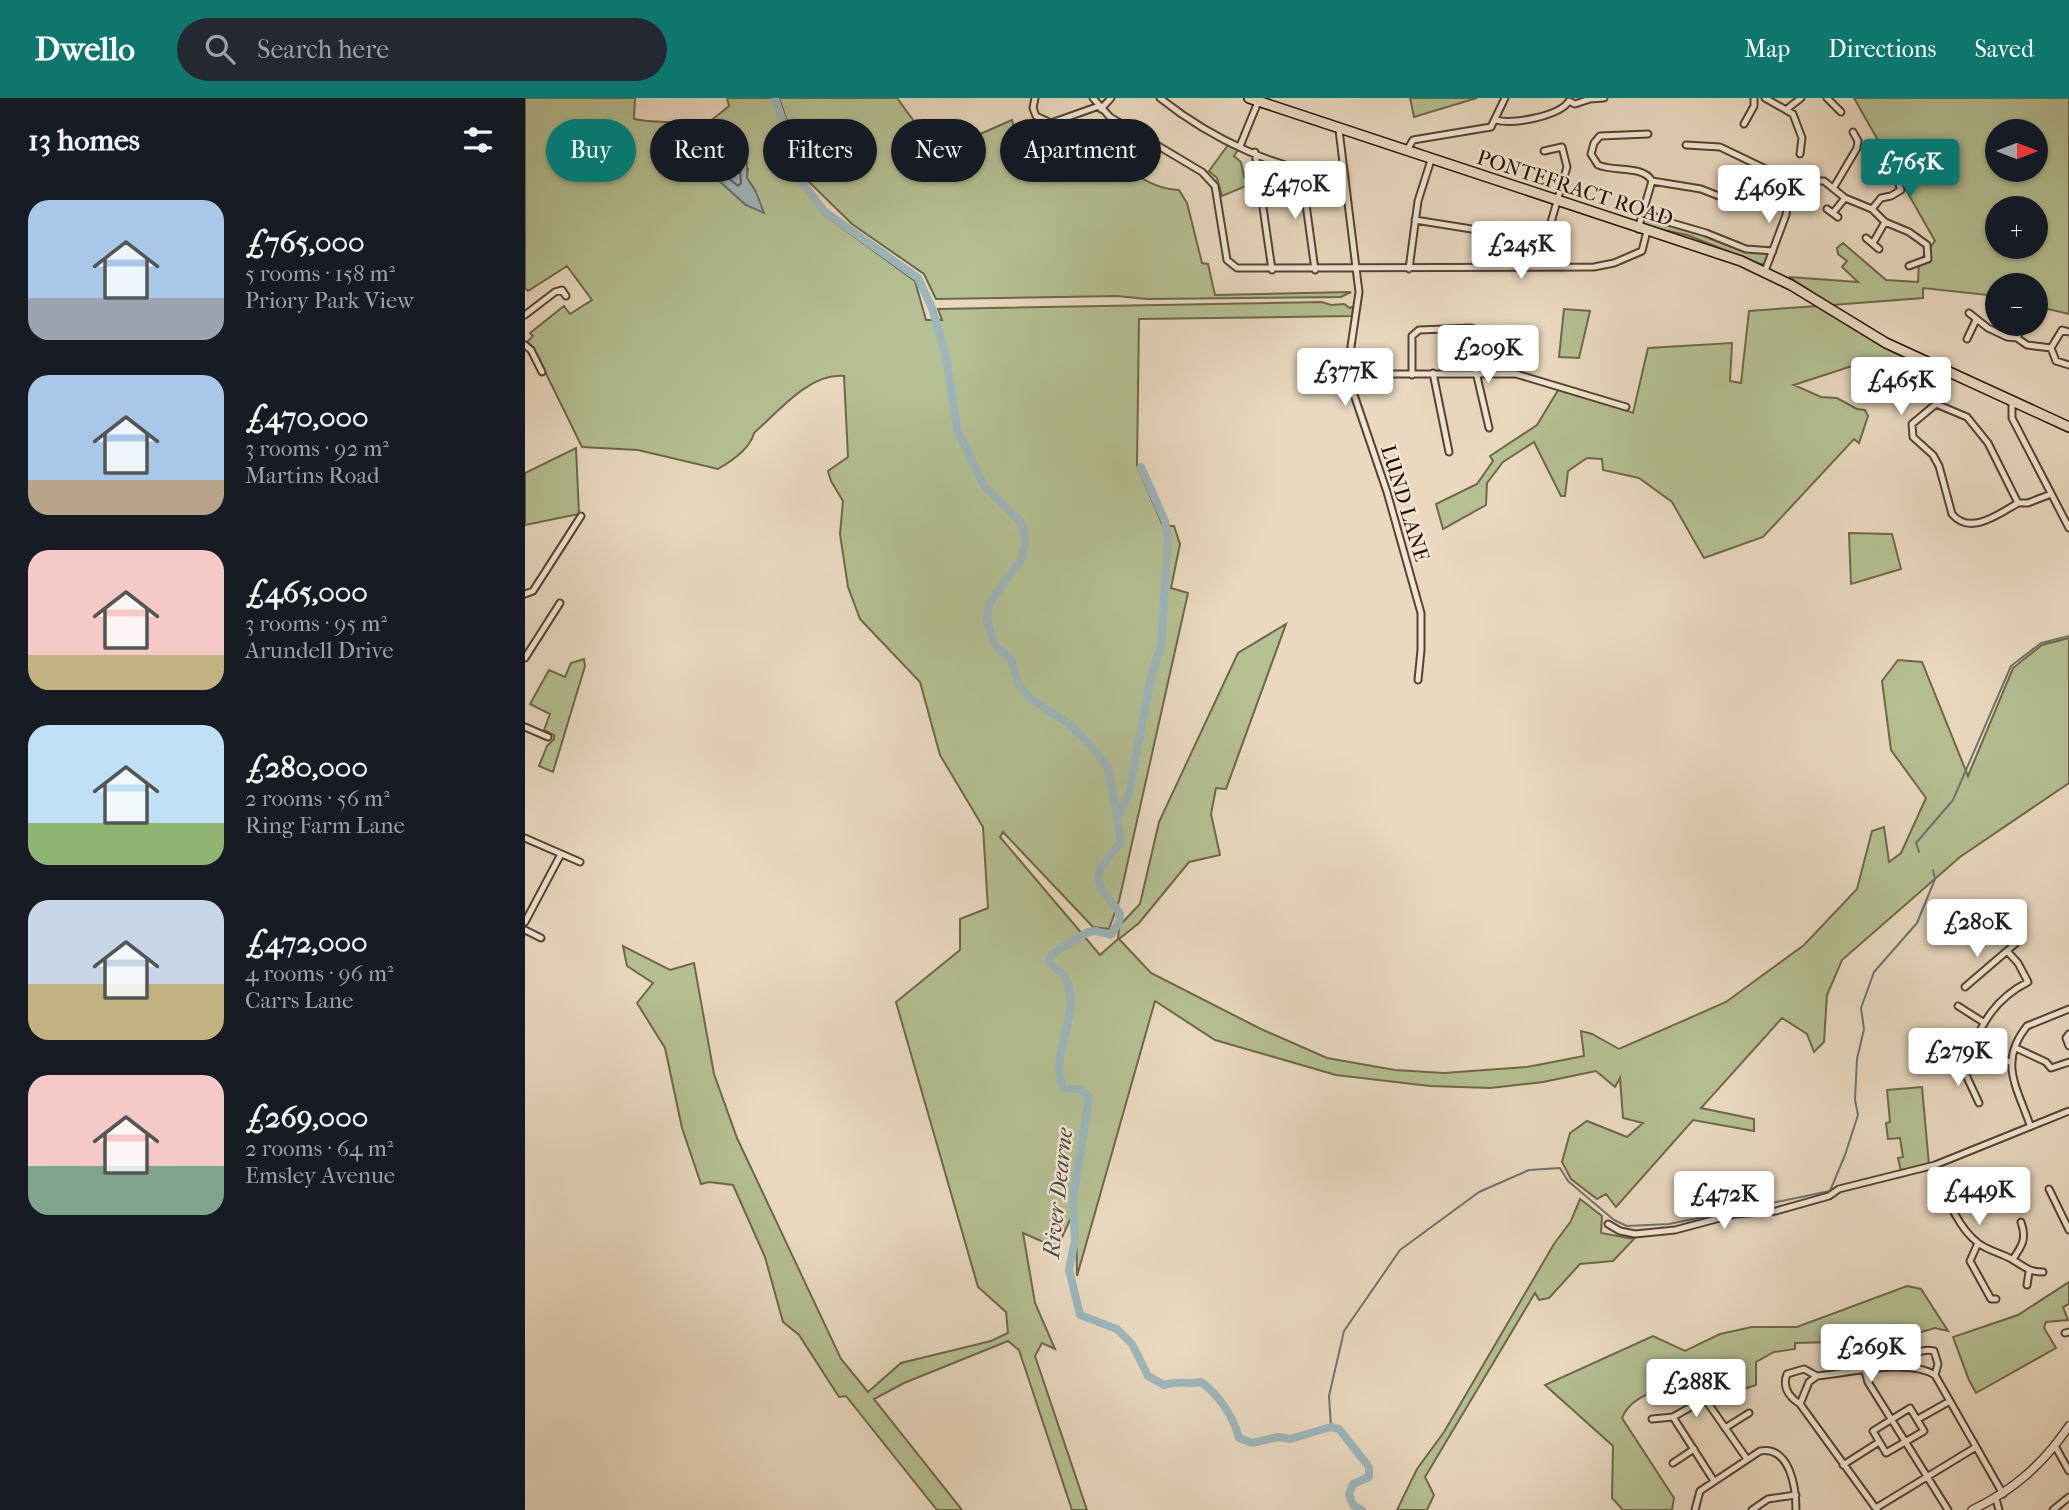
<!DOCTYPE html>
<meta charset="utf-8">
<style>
:root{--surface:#171b24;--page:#242831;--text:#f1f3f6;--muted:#9ea1a6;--accent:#0f766e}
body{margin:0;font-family:"IM FELL French Canon",serif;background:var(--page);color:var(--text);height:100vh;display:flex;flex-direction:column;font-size:26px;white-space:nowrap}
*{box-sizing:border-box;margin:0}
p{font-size:23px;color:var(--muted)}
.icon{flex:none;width:38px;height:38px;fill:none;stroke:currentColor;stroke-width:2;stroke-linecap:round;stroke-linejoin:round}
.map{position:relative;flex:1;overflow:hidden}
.details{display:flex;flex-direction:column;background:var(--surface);width:525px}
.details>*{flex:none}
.top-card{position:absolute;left:21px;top:21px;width:665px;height:63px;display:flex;gap:14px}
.needle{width:46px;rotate:90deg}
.buttons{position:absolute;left:1460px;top:21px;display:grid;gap:14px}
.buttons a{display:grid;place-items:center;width:63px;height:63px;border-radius:50%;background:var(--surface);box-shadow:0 2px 5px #0004;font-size:35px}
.price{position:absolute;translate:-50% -60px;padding:0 16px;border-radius:7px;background:#fff;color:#222;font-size:23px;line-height:46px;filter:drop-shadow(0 2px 4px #0008)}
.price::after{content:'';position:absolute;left:50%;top:42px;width:21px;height:16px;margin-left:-10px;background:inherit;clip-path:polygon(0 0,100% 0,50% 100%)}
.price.current{background:var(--accent);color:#fff}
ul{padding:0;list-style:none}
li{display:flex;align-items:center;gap:21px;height:175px;padding:0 28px}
li span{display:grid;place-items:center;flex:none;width:196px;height:140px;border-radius:21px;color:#555}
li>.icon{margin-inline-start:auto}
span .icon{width:84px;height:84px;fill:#fffc;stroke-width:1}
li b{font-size:30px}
h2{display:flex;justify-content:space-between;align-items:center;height:84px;padding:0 28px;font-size:30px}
.tag{padding:0 24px;border-radius:32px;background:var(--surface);box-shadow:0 2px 5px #0004;font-size:24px;line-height:63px}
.tag.current{background:var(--accent);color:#fff}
header{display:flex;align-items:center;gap:42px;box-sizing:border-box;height:98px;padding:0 35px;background:var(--accent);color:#fff}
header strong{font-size:33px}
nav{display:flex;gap:38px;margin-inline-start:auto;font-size:24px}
.search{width:490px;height:63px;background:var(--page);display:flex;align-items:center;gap:18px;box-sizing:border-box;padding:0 24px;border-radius:38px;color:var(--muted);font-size:26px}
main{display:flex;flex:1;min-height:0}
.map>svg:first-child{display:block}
</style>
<header>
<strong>Dwello</strong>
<div class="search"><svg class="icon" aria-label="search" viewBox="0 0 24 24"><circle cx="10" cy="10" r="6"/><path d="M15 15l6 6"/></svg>Search here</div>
<nav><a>Map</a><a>Directions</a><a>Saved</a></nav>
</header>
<main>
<section class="details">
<h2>13 homes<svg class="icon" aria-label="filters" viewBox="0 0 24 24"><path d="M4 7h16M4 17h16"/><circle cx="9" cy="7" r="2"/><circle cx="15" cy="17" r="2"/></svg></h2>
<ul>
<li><span style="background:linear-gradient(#a9c7e8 70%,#9aa5b1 0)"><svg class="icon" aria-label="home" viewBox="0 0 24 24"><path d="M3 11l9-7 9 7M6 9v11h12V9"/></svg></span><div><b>£765,000</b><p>5 rooms · 158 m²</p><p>Priory Park View</p></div></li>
<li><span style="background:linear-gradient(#a9c7e8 75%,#b9a48a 0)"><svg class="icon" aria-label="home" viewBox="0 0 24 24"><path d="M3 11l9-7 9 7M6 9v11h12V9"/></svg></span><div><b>£470,000</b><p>3 rooms · 92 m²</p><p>Martins Road</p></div></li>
<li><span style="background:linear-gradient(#f6c9c9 75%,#c2b280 0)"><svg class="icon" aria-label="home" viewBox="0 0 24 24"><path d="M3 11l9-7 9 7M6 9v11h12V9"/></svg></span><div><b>£465,000</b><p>3 rooms · 95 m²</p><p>Arundell Drive</p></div></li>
<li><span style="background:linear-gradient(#bfe0f5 70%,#8fb573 0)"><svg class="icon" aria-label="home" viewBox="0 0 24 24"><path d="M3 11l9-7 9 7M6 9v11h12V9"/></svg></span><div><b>£280,000</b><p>2 rooms · 56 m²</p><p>Ring Farm Lane</p></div></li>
<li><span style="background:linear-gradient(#c9d6e8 60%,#c2b280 0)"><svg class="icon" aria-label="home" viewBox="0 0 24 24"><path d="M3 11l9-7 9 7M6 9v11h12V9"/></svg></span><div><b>£472,000</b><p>4 rooms · 96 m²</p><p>Carrs Lane</p></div></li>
<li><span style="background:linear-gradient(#f6c9c9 65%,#7fa58c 0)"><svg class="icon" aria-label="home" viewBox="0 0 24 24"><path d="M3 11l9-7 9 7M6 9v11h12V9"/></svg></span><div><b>£269,000</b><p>2 rooms · 64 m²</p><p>Emsley Avenue</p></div></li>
</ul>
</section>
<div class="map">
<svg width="1544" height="1412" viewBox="0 0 1544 1412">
<rect width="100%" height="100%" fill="#ead9c0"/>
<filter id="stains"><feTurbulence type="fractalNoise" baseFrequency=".00286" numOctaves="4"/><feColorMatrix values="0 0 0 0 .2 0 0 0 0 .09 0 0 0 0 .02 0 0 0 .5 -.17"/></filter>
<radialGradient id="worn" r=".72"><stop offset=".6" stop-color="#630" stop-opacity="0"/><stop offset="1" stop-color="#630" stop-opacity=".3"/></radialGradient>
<path fill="#b5c093" stroke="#6e684a" stroke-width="2" fill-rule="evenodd" d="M0,0H110L109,21C133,26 155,22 178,29L204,8L202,0H249L278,85L297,115L390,183L401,222H417L413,211L797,204L806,207L819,206L825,210L829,208L827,218L614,221L612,367L638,428H649L655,446L646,490L663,495L594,803L584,831L568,829L478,734L475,739L575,857L593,841L594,828L615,806L634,724L713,555L761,526L701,691L691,690L686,716L695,757L664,764L614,825L594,841L626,875L736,931L802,960L870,972L919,975L1002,969L1059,958L1056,933L1067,936L1094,951L1201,904L1279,847L1332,791L1347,733L1359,729L1364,764L1376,755L1401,700L1366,652L1357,583L1373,562L1397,564L1443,678L1488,570L1517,547L1544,540V685L1435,759L1317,862L1302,897L1299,944L1289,954L1282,936L1257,920L1176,1010L1229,1021V1033L1168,1022L1091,1109L1081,1096L1072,1101L1046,1081L1037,1064L1045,1035L1062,1023L1102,1039L1118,1025L1098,1020L1095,980L1090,989L1071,973L1018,984L965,990L905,988L811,977L690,942L630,903L552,1178L551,1109L532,1150L498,1135L510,1205L530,1251L517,1245L510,1258L562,1412H547L494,1252L483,1243L379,1285L349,1301L437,1412H412L321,1298L314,1299L274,1237L258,1224L240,1159L208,1087L184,1084L176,1086L157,1030L140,950L112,905L128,885L102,868L98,848L145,872L169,865L189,976L212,1040L316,1261L343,1294L376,1265L466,1243L483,1235L481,1214L453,1189L371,904L435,852V821L463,810L458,729L415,657L395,584L335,521L323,489L315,436L318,403L306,383L303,373L323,359L319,278C284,275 254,313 229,335C225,351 207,363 193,371L113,352L57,349L8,249L2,244L8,238L5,235L39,208L45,216L67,202L42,168L3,193L0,190ZM223,71L222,80L231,94L221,107L191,80Z
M254,0H372L412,55L487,22L492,41L517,56L559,48L567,40C594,61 617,91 654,92L662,105L677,165L683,166L690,197L826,194L816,199L622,201L592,198L411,201L399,176L327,126L283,83Z
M885,0H952L889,19Z
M1329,0H1544V216L1510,208V187H1472V198L1398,190V200L1307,207L1264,179L1333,184L1317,169L1322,163L1313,156L1312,150L1318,145L1361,182L1393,184L1394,164L1410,143ZM1472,33H1510V72H1472ZM1472,110H1510V149H1472Z
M703,47L713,52L709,58L716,64L719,79H730L731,84L697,98L692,80L684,73Z
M1120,115L1226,154H1241L1243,158L1239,166H1235L1162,137L1120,128L1118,126Z
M1292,208L1369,254L1407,272L1349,301L1330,267L1269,287L1296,299L1312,300L1332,311L1340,312L1343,318L1334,345L1329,341L1238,439L1179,460L1147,404L1114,380L1078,372L1077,361L1062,360L1043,373L1040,398H1036L1009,344L978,364L962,385L961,407L918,431L911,406L952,386L968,363L965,358L1012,327L1035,289L1108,315L1123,250L1207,245L1205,283L1216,285L1224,213Z
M1039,211L1065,213L1054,260L1034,259Z
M51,350L54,416L0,427V375Z
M1324,435L1367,436L1376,471L1326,486Z
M59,561L60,568L28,674L14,668L22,648L29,641V637L19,632L25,616L5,606L24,572L40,579L46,565Z
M1397,989L1404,1067L1376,1073L1373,1060L1378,1059L1375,1040L1363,1041L1361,1025L1365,1024L1362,992Z
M1055,1101L1077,1118L1076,1135L1109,1141L1088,1163L1055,1166L1024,1200L1014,1202L1010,1195L900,1379L909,1397L902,1412H872L892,1371L919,1334L1029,1146L1046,1123Z
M1544,1184V1206L1538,1209L1543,1222L1521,1224L1519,1230L1531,1250L1451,1295L1444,1282L1428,1239L1493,1217Z
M1382,1188L1396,1191L1423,1233L1410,1230L1347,1248L1309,1244L1270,1245V1251L1249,1254L1231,1264V1287L1210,1294L1209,1273C1196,1270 1186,1275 1174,1269C1155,1292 1108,1290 1097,1320L1149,1400L1147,1412H1098L1087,1400L1088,1348L1020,1287L1128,1238L1160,1253L1195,1236L1227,1229H1272Z"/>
<path fill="#9db7bd" stroke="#6d7471" stroke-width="2" d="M213,60L222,64V80L231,94L239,115L221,107L191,80L166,67L178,62Z"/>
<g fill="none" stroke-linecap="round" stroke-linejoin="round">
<path stroke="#62645e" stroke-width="2" d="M211,67L215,71L216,85L213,88L194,72L197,68Z"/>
<path stroke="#6d7471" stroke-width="2" d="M1394,754L1391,745L1428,702L1486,568L1516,545L1544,538
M806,1329L804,1298L819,1233L875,1152L954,1094L1004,1072L1035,1070L1043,1083L1089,1122L1102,1128L1144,1126L1305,1093L1320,1057L1333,1017L1330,1002L1332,961L1339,931L1336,910L1349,874L1392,825L1410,781L1408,772"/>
<path stroke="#9db7bd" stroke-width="8" d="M250,0L278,85L299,113L393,180L407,210L421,259L432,331L459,388L495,423L501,442L497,460L464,506L462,521L469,546L486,562L494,587L506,601L543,625L563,644L583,669L596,742C590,757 567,769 575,788C579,798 590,806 595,816L594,824L586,837L571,833L563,834L527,856L524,864C529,870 536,873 540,879C559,914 522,958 539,991H555L564,999L548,1102L550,1143L544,1171L555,1217L592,1231L607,1246L623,1278L639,1287C652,1282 662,1287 676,1284C694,1297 708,1318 714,1340L727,1345L753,1339L765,1341L806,1329L814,1331L844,1369V1379L828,1386L824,1396L828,1407L837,1412
M593,718L604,695L626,579L636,548L643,440L640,423L616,369"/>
<g stroke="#574230" stroke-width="9">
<path id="minor" d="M510,0L508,10L511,18L526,25L574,8
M568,0L585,19L677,74L690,88L702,162L712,170L1069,169L1089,165L1117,153L1122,133
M635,0C685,40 756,75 820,78
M1240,0L1268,16L1277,40L1275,56
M1302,0L1316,14
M576,11L586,0
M1262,11L1276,0
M971,22C987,27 1035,18 1044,3L1050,6L1065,1L1079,0
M1219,26L1229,8V0
M814,32L834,194L822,276L862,394L896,515V552L893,582
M1123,36L1075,38L1069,45L1066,56L1073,67C1089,74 1118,67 1127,83
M1161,47L1195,49L1266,83H1299L1320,100L1347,111L1360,124L1384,134L1402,147L1403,161L1384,168
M715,48L733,4
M882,52L888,42L966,29L980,0
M730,54L747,172
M776,70L790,172
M733,78L754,70
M1127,83L1176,91L1214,106L1218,97
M1309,89L1332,50L1333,43L1328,34
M736,96L779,93
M1119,111L1133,121L1181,135L1221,151L1248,153
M1302,111L1313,119
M1347,111L1356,100L1366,98L1376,92L1370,76
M1308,115L1320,100
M890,122L978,136
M1113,131L1127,83
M1341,140L1354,151
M1348,145L1360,124
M1013,169L1042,69L1037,49L1019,53
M884,171L893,103L906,62
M1240,173L1261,117L1266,83
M1444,215L1463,230L1482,239L1492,240L1502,247L1526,250L1537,232L1544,234
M0,217L30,194L37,192L41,198
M1492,240L1498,226
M1442,241L1451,222
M0,247L6,252L17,274
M1526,250L1531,263L1544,267
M951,274L964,330
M908,275L924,354
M822,276H991L1101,309
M887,277V238L894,232L946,230L953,232L965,274
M1487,305V320L1544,430
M1493,405C1474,416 1445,438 1427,416L1414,368L1408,357L1388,339L1387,326L1411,306L1442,319L1463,345L1493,405H1503L1526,396
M0,496L8,493L56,418
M0,560L35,505
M0,629L23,639
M0,740L55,764
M0,824L36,756
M0,832L16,840
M1440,889L1482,853
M1433,908L1458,924
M1544,936L1541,940L1544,948
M1447,949L1485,964
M1491,950L1521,964L1526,970L1544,964
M1424,964L1441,977L1454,1005
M1436,972C1454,935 1463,904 1503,884L1493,865L1482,853L1491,845
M1505,1027C1492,989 1473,964 1502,928L1544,911
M1410,1067C1418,1093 1431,1128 1453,1145C1463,1153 1477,1155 1488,1162C1500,1169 1504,1174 1518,1174
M1524,1091L1544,1132
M1428,1110L1455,1096
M1083,1126L1095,1133L1110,1136L1150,1132L1210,1116L1251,1113L1304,1098L1314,1091L1410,1067L1544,1013
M1453,1145L1445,1163L1466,1201H1471
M1488,1161C1497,1148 1502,1141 1496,1124
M1502,1187L1504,1174
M1540,1235L1544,1234
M1379,1267C1386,1257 1396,1250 1409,1253L1413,1266L1410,1277
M1340,1273L1343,1284L1423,1412
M1180,1301L1193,1282
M1275,1306C1264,1299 1257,1289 1262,1276L1279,1271L1292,1278
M1385,1310L1399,1333L1361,1355L1348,1333Z
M1127,1321L1148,1319
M1393,1321L1425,1303
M1200,1330L1224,1315
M1530,1348L1544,1373
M1148,1365L1169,1351
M1318,1367L1354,1344
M1189,1383L1148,1319L1180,1301L1222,1361
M1471,1401L1474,1412
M1351,1410L1451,1349
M1170,1412L1175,1393L1235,1353C1265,1348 1271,1389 1271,1412
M1227,1412L1243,1401L1271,1397
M1352,1412L1275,1306L1284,1284L1292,1278C1325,1275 1382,1260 1410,1277L1478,1396
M1528,1412L1544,1399"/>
</g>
<g stroke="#574230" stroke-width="10">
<path id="tertiary" d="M1447,1412C1489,1392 1518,1366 1544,1328"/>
</g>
<g stroke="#261000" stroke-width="12">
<path id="trunk" d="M724,0L1216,163L1266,187L1361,245L1544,329"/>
</g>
<use href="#minor" stroke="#f1e6d6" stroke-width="5"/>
<use href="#tertiary" stroke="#f1e6d6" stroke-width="7"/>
<use href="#trunk" stroke="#ead9c0" stroke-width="9"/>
</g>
<g text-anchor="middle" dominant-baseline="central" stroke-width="5" stroke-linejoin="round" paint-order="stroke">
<g font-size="21" fill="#261000" stroke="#f1e6d6">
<text transform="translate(1050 90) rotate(18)">PONTEFRACT ROAD</text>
<text transform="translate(880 405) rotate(73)">LUND LANE</text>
</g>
<g font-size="23" font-style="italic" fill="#504a42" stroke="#f1e6d6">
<text transform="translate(533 1095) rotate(-84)">River Dearne</text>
</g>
</g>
<rect width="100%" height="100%" filter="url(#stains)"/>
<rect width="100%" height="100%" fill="url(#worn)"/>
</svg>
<div class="buttons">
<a><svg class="needle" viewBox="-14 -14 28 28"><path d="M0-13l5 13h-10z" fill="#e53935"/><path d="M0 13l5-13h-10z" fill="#9ea1a6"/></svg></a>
<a>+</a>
<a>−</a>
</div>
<b class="price current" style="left:1385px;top:101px">£765K</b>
<b class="price" style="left:770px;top:123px">£470K</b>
<b class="price" style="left:1244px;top:127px">£469K</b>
<b class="price" style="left:996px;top:183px">£245K</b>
<b class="price" style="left:963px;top:287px">£209K</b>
<b class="price" style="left:820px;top:310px">£377K</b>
<b class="price" style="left:1376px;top:319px">£465K</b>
<b class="price" style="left:1452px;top:861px">£280K</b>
<b class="price" style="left:1433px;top:990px">£279K</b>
<b class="price" style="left:1454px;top:1129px">£449K</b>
<b class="price" style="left:1199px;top:1133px">£472K</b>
<b class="price" style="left:1346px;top:1286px">£269K</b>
<b class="price" style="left:1171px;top:1321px">£288K</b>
<div class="top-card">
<a class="tag current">Buy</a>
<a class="tag">Rent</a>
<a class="tag">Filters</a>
<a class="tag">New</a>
<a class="tag">Apartment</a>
</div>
</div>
</main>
